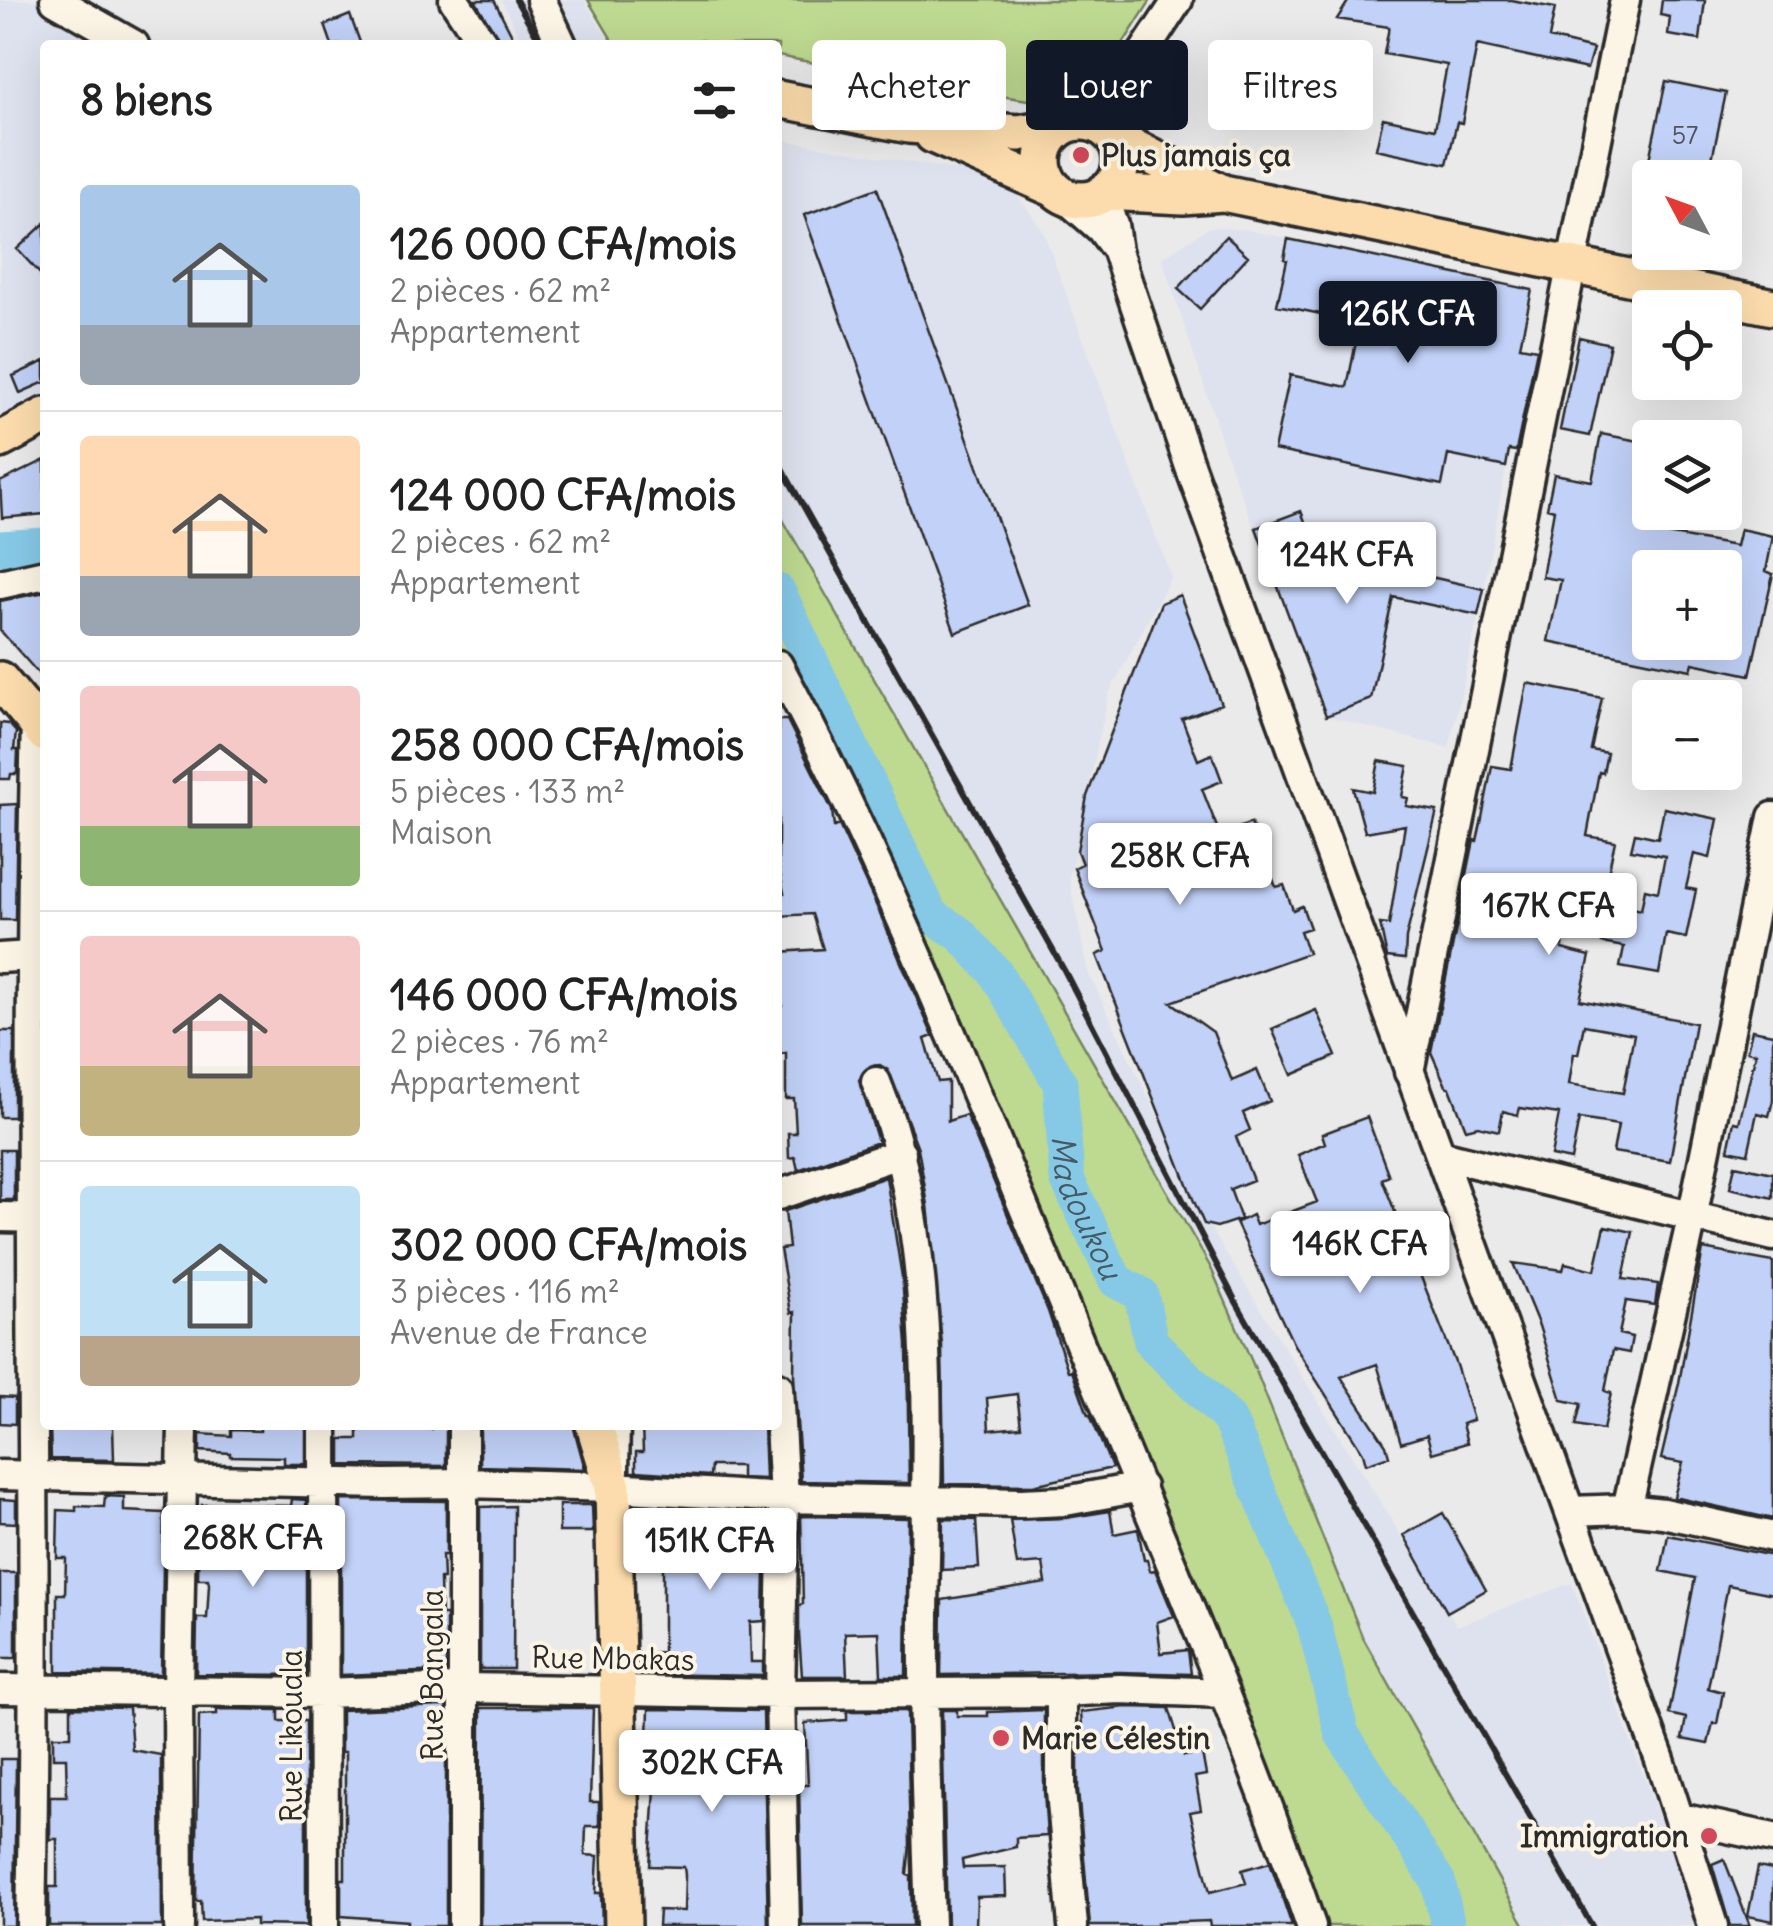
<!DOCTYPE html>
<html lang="fr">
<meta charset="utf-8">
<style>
:root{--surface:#fff;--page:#f2f2f2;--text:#222;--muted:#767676;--line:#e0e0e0;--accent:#111827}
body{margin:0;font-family:Delius,sans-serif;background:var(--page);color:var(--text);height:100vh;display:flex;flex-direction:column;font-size:38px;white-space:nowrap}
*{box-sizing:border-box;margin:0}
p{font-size:32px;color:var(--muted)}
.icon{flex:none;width:55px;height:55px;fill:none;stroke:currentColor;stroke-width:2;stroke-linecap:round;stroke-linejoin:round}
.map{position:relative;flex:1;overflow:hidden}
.details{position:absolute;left:40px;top:40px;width:742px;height:1390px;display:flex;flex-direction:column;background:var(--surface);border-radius:10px;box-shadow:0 10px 40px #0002}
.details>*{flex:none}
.guide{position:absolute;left:812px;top:40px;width:810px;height:90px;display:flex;gap:20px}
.needle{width:65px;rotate:311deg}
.tools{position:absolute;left:1632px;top:160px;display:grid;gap:20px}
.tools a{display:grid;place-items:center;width:110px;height:110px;border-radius:10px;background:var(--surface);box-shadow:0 10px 40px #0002;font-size:50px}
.price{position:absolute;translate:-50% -85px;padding:0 22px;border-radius:10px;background:#fff;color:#222;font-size:32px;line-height:65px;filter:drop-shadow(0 2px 5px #0008)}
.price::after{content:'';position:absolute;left:50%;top:60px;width:30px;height:22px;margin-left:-15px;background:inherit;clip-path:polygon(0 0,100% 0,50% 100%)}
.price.on{background:var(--accent);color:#fff}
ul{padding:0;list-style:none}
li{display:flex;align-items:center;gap:30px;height:250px;padding:0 40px}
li+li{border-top:2px solid var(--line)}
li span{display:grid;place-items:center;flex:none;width:280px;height:200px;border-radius:10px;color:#555}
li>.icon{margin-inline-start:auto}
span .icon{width:120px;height:120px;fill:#fffc;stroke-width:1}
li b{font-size:42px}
h2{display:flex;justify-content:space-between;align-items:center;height:120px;padding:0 40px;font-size:42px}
.tag{padding:0 35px;border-radius:10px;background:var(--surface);box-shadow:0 10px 40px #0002;font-size:35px;line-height:90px}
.tag.on{background:var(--accent);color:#fff}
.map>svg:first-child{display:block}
</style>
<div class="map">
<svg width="1773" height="1926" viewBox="0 0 1773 1926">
<rect width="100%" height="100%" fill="#eaeaea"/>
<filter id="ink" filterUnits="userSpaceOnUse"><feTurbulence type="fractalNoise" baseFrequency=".01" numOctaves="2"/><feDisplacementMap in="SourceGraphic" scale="20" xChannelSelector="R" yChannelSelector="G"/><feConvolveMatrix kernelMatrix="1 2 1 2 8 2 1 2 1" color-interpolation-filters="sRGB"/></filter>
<g filter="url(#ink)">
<path fill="#dee2ee" d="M0,0H89L122,16L158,45H45V395L0,417Z
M501,0H584L612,45H524Z
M778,139L1006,179L1043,231L1171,577L1109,693L1069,878L1088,972L1214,1234L1457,1626L1572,1583L1699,1926H1501L778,515Z
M1209,227L1248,230L1532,290L1520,345L1538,349L1515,451H1509L1484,589L1449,748L1326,716L1230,465L1162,258Z"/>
<path fill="#bed990" stroke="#74825e" stroke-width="2.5" d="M588,0H1151L1110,64L1061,94L1036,101L948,89L778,56V45H723L701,40L688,45H615Z
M778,511L1211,1268L1256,1371L1362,1636L1525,1926H1317L1141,1487L778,665Z"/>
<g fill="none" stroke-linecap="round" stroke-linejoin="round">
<g stroke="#86c9e7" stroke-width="35">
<path d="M0,548L45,545"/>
<path id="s1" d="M778,591L931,915L960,934L995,972L1060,1083L1067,1179L1116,1281L1141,1294L1151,1342L1229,1419L1314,1624L1342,1734L1438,1881L1448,1926"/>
</g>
</g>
<path fill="#c1d1f7" stroke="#2b2b2b" stroke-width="2.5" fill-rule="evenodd" d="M475,0H494L517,45H501Z
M1349,0H1511L1555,8L1549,38L1593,49L1587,69L1477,45L1462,123L1457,122L1447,164L1376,149L1383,118L1435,129L1447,65L1384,54L1389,27L1337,19Z
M1662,0H1705L1700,40L1668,35L1670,17L1660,15Z
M350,15L361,45H332L325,25Z
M1666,81L1726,93L1708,178H1645Z
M877,188L1028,605L955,633L804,215Z
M45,223V279L17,249Z
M1226,236L1248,256L1200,309L1178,289Z
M1288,239L1532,290L1520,346L1537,349L1516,451L1509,450L1506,467L1448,455L1442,485L1274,450L1290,375L1347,387L1360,322L1277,305L1287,260L1284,259Z
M1579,337L1610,344L1590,436L1560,430Z
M45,361V382L20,393L13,376Z
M1601,434L1650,443V512H1670L1666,534L1736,546L1740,529L1773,536L1766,571L1773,574L1750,675L1693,663L1691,670L1548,641L1561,580L1542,577L1554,510L1547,508L1554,474L1592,481ZM1650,568H1731L1725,596V642H1650Z
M45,460V514L2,518L0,482Z
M1301,511L1317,553L1377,563L1381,544L1404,549L1400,570L1484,589L1478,615L1393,597L1371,699L1326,716L1256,528Z
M45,592V681L0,630V601Z
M1180,595L1221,704L1182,719L1198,760L1212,754L1222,781L1202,789L1220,835L1251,823L1276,887L1284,885L1293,910L1302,906L1310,928L1300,931L1308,953L1171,1002L1213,1032L1232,1081L1257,1070L1270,1101L1243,1113L1250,1130L1236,1137L1253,1180L1230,1189L1241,1219L1217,1227L1204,1224L1193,1199L1097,955L1106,951L1074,868L1082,864L1077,851L1087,796L1161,603Z
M1527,683L1602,698L1591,750L1607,753L1603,773L1599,772L1587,836L1615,841L1603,896L1572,888L1562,949L1590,956L1580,1000L1695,1023L1670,1161L1613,1152L1618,1125L1579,1119L1571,1160L1551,1156L1559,1114L1520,1108L1518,1115L1503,1111L1499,1131L1478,1126L1466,1129L1450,1088L1446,1086L1431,1052L1474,840L1477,841L1481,823L1492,766L1511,769ZM1584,1025L1634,1034L1623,1093L1569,1084L1574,1053L1578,1054Z
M778,720H787L832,810L834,827L839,825L877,907L933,1036L925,1039L938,1082L948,1081V1121L966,1115L1048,1311L1068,1371L1072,1370L1088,1415H1090L1112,1468L1033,1485L944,1484L942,1344L928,1205L918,1148L888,1070L880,1065L870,1066L859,1080L878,1142L798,1170L795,1157L789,1158L788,1133H796L794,1099H786V1053L778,1054V1005H782L779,952L823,949L812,914L778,916V894L784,893L778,863ZM1017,1394L1021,1427L989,1430L987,1398Z
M0,723L9,724L16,732L14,750H18L17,774H11L10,779H0Z
M1379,761L1408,766L1402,797L1408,798L1406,806L1437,811L1406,938L1405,959L1387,957L1380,924L1389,925L1405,825L1365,832L1353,788L1373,792Z
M17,804L15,920H0V805Z
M1664,808L1718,819L1710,858L1694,854L1686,888L1696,890L1686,938L1666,934L1659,974L1620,967L1624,947L1602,943L1611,903L1641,910L1645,889L1658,892L1665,856L1631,850L1635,833L1658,838Z
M1316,1010L1336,1056L1292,1075L1272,1029Z
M1752,1030L1773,1034V1100L1769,1116L1757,1113L1748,1154L1728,1150L1734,1122L1739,1123L1756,1053L1747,1051Z
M0,1031H14V1117H0Z
M1367,1117L1389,1176L1382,1179L1456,1365L1473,1420L1462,1424L1467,1443L1432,1453L1427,1435L1401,1443L1377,1364L1341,1377L1386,1445L1389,1456L1366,1464L1363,1453L1294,1345L1236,1223L1252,1215L1256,1225L1317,1202L1298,1155L1325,1143L1322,1134Z
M0,1150H14V1200H0Z
M1735,1165L1773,1173V1198L1730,1188Z
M886,1177L902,1277L907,1345L909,1483L801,1481L794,1376L795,1312L791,1313L780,1249L789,1248L785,1211Z
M1605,1226L1633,1232L1623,1279L1658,1284L1655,1305L1626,1301L1619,1334L1632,1337L1629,1353L1613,1350L1605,1391L1611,1393L1603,1430L1576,1425L1581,1404L1562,1400L1539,1326L1513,1263L1563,1270L1565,1263L1595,1270Z
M1703,1249L1773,1262V1519L1674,1497L1683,1463L1661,1459L1679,1383Z
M0,1397L15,1398V1424L0,1423Z
M50,1425L113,1426L114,1460L51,1459Z
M260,1425H306V1464H284V1457L230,1456V1453L200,1451V1434L231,1436V1430L260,1431Z
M432,1425H446V1466L341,1465V1439H358V1427L432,1429Z
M504,1425H573L585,1469L480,1466V1428Z
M642,1425H763L765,1479L741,1478V1466H711L710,1476L636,1471V1452H643Z
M105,1496L124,1497V1511L164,1513L161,1674L57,1672V1594H65L66,1558H57L58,1510L76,1511V1506L104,1507Z
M0,1499L16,1500V1523L0,1522Z
M292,1499L306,1500V1675L196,1674L197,1618H207L209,1584L208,1579H198L199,1514H202V1505L291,1506Z
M341,1500L446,1501V1555H442L443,1579H440L441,1615H446V1671L341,1675Z
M559,1505H592L593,1532H559Z
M514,1506L513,1669H480V1507Z
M661,1508L766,1514L764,1621L750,1622L751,1662H763V1676L638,1674V1653L663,1652V1560H659Z
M1110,1511L1114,1534L1138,1529L1144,1560H1147L1150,1571L1155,1570L1174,1616L1157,1622L1161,1653L1188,1650L1191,1674L1120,1672L941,1675L942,1600L1046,1583L1043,1563L1017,1565L1010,1520L1066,1518Z
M1443,1513L1486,1590L1447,1612L1404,1535Z
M801,1516L908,1518L906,1676H881L879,1632L845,1633L847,1676H802L799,1634V1605L803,1604Z
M943,1519L976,1520L979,1568L942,1570Z
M1668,1535L1773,1556V1594L1728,1585L1708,1688L1723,1692L1717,1724L1713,1723L1708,1744L1682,1739L1686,1718L1669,1714L1695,1578L1661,1571Z
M0,1573H16V1658H0Z
M446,1706V1926H407V1921L341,1916V1879H345V1752H341V1710Z
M71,1707L129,1708L132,1750L161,1755L162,1926H49V1887H57V1839H50V1796H67L66,1758H53V1736H71Z
M1126,1707L1169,1708L1184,1756L1202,1753L1206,1775L1195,1777L1201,1810L1190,1812L1210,1892L1246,1883L1242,1870L1270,1862L1292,1926H1210L1209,1921L1157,1923V1926H1090L1078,1790V1741L1083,1740L1081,1712Z
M481,1708H593L590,1802H599V1826H586L585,1855L598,1856L596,1893H601L602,1926H480Z
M217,1709L279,1710V1721H306V1926L256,1925V1919L202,1921L201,1901H196L199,1715L217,1714Z
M649,1709L763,1711L768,1926H658L659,1910L684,1911L685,1875L684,1867L650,1866L655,1789L661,1790L663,1739L648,1738ZM685,1739L720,1740L719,1771L684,1770Z
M942,1710H957V1716H988V1712L1044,1710V1791L1047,1836L1016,1838V1847L962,1860L963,1868L1005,1867L1006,1896L977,1897L976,1926H947Z
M847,1711H907L910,1844L907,1874L911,1875L912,1926H802L799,1785H808L805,1723L847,1720Z
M0,1759H16L14,1926H0Z
M1724,1859L1741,1903L1750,1926H1730L1712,1864Z
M1758,1867L1773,1870V1921L1748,1916Z"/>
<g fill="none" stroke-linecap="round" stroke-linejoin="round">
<g stroke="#2b2b2b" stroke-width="35">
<path id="minor" d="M55,0L134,45
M454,0L484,45
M541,0L562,45
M1096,124L1178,0
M1061,194L1101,229L1113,245
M1101,195L1113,224L1117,251L1190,467L1660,1760L1713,1926
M0,584L45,574
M778,665C888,870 973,1086 1062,1300C1147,1508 1238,1714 1311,1926
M0,958L45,955
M1409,1072L1625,0
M876,1082C940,1237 926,1449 924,1615C923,1719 927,1822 930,1926
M1441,1155L1773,1236
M778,1195L901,1153
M0,1217L45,1218
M778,1387L784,1498L780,1694L785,1926
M323,1425L324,1926
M463,1425V1926
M614,1471L615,1425
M0,1475L384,1484L465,1483L613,1487L784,1498L1022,1503L1065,1501L1141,1487
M1627,1509L1692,1218L1773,817
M1570,1511L1627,1509L1663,1513L1773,1537
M0,1689L323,1693L465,1688L780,1694L1061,1692L1120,1689L1224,1693
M1061,1692V1791L1073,1926
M1680,1818L1773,1838
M31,1926C39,1525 25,1124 36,723
M179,1926L178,1690L183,1425"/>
</g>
<g stroke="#2b2b2b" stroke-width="42">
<path id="major" d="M778,99L909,125L1019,133L1066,125
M1043 161a39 39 0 1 1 78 0a39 39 0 1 1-78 0Z
M933,135L1055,189
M1113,137L1223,193
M1104,192L1183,196L1223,193L1773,307
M0,440L45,416
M0,680L45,734
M594,1425L613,1487L623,1926"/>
</g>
<use href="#minor" stroke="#fcf5e5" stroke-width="28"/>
<use href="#major" stroke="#fcdcac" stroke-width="35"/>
<path stroke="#2b2b2b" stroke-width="6" d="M516,0L542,45
M778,461L1064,970L1235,1300L1592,1926"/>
</g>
</g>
<g fill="#d1495b" stroke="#fcf5e5" stroke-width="4">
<circle cx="1081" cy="155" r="10"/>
<circle cx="1001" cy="1738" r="10"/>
<circle cx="1709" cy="1836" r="10"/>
</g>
<g text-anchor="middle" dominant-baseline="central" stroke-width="8" stroke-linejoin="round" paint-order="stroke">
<g font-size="25" fill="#50545e">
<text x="1685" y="135">57</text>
</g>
<g font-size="30" font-weight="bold" fill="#2b2b2b" stroke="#fcf5e5" text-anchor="start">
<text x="1101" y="155">Plus jamais ça</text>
<text x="1021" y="1738">Marie Célestin</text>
<text x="1689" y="1836" text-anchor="end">Immigration</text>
</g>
<g font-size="30" fill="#2b2b2b" stroke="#fcf5e5">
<text transform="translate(613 1658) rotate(1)">Rue Mbakas</text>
<text transform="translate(432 1675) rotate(-90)">Rue Bangala</text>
<text transform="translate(291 1736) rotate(-90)">Rue Likouala</text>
</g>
<g font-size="32" font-style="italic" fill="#465a63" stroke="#fcf5e5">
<text stroke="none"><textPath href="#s1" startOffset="702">Madoukou</textPath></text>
</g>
</g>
</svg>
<div class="tools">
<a><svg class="needle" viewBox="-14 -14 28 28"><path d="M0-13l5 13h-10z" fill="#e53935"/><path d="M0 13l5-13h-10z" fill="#767676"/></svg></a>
<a><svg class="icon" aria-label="locate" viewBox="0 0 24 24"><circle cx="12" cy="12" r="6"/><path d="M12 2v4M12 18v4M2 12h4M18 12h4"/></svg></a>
<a><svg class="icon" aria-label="layers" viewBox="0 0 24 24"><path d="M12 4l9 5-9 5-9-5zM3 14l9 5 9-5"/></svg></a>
<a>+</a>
<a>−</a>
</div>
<b class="price on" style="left:1408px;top:366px">126K CFA</b>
<b class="price" style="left:1347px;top:607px">124K CFA</b>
<b class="price" style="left:1180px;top:908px">258K CFA</b>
<b class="price" style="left:1549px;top:958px">167K CFA</b>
<b class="price" style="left:1360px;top:1296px">146K CFA</b>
<b class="price" style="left:253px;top:1590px">268K CFA</b>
<b class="price" style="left:710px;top:1593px">151K CFA</b>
<b class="price" style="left:712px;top:1815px">302K CFA</b>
<div class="guide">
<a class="tag">Acheter</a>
<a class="tag on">Louer</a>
<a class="tag">Filtres</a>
</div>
<section class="details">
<h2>8 biens<svg class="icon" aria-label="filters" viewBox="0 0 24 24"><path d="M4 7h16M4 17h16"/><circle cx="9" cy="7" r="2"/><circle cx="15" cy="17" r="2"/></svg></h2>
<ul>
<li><span style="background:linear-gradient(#a9c7e8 70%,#9aa5b1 0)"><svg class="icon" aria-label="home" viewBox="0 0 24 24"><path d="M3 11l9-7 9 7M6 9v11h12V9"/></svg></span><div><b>126 000 CFA/mois</b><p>2 pièces · 62 m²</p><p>Appartement</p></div></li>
<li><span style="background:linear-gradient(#ffd9b3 70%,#9aa5b1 0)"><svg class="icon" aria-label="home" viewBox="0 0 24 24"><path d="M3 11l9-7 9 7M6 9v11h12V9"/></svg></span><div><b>124 000 CFA/mois</b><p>2 pièces · 62 m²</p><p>Appartement</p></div></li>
<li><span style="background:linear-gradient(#f6c9c9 70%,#8fb573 0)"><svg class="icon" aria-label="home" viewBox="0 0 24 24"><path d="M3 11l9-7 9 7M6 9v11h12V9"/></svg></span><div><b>258 000 CFA/mois</b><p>5 pièces · 133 m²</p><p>Maison</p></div></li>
<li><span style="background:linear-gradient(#f6c9c9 65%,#c2b280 0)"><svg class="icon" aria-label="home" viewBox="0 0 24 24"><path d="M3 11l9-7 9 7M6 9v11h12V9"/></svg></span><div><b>146 000 CFA/mois</b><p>2 pièces · 76 m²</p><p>Appartement</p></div></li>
<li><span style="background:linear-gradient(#bfe0f5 75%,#b9a48a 0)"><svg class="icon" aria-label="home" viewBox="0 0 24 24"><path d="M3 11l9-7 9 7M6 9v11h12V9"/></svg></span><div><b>302 000 CFA/mois</b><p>3 pièces · 116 m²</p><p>Avenue de France</p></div></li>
</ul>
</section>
</div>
